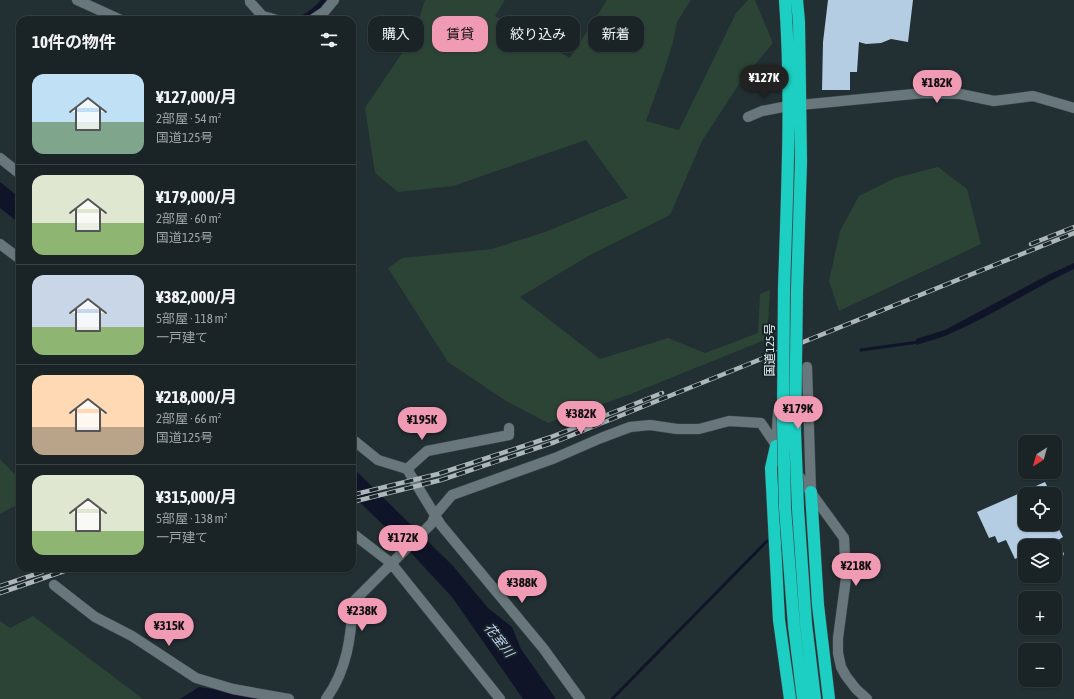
<!DOCTYPE html>
<html lang="ja">
<meta charset="utf-8">
<style>
:root{--surface:#1a2326;--page:#232b2e;--text:#f1f3f6;--muted:#9fa4a7;--line:#384043;--accent:#f09ab4}
body{margin:0;font-family:"Asap Condensed","Noto Sans JP",sans-serif;background:var(--page);color:var(--text);height:100vh;display:flex;flex-direction:column;font-size:15px;white-space:nowrap}
*{box-sizing:border-box;margin:0}
p{font-size:13px;color:var(--muted)}
.icon{flex:none;width:22px;height:22px;fill:none;stroke:currentColor;stroke-width:2;stroke-linecap:round;stroke-linejoin:round}
.map{position:relative;flex:1;overflow:hidden}
.sheet{position:absolute;left:16px;top:16px;width:340px;height:556px;display:flex;flex-direction:column;background:var(--surface);border-radius:12px;box-shadow:0 1px 3px #0004,0 0 0 1px var(--line)}
.sheet>*{flex:none}
.banner{position:absolute;left:368px;top:16px;width:380px;height:36px;display:flex;gap:8px}
.needle{width:26px;rotate:217deg}
.controls{position:absolute;left:1018px;top:435px;display:grid;gap:8px}
.controls a{display:grid;place-items:center;width:44px;height:44px;border-radius:8px;background:var(--surface);box-shadow:0 1px 3px #0004,0 0 0 1px var(--line);font-size:20px}
.price{position:absolute;translate:-50% -34px;padding:0 9px;border-radius:14px;background:var(--accent);color:#111;font-size:13px;line-height:26px;filter:drop-shadow(0 1px 2px #0008)}
.price::after{content:'';position:absolute;left:50%;top:24px;width:12px;height:9px;margin-left:-6px;background:inherit;clip-path:polygon(0 0,100% 0,50% 100%)}
.price.selected{background:#222;color:#fff}
ul{padding:0;list-style:none}
li{display:flex;align-items:center;gap:12px;height:100px;padding:0 16px}
li+li{border-top:1px solid var(--line)}
li span{display:grid;place-items:center;flex:none;width:112px;height:80px;border-radius:12px;color:#555}
li>.icon{margin-inline-start:auto}
span .icon{width:48px;height:48px;fill:#fffc;stroke-width:1}
li b{font-size:17px}
h2{display:flex;justify-content:space-between;align-items:center;height:48px;padding:0 16px;font-size:17px}
.pill{padding:0 14px;border-radius:12px;background:var(--surface);box-shadow:0 1px 3px #0004,0 0 0 1px var(--line);font-size:14px;line-height:36px}
.pill.selected{background:var(--accent);color:#111}
.map>svg:first-child{display:block}
</style>
<div class="map">
<svg width="1074" height="699" viewBox="0 0 1074 699">
<rect width="100%" height="100%" fill="#222f33"/>
<path fill="#2c4436" d="M425,0H505L495,16L570,58L607,0H691L677,22L673,42L665,68L646,121L679,130L736,13L748,0H755L773,43L741,81L702,141L670,215L590,255L520,297L600,359L668,338L705,353L758,333L760,294L770,290L767,339L631,394L548,423L506,401L448,362L388,268L402,258L492,249L545,232L628,198L586,140L453,186L398,192L375,173L365,108L414,35Z
M938,167L967,189L981,244L839,311L829,281L840,231L859,196L895,178Z
M0,459L20,480V503L0,514Z
M33,616L143,699H0V621L10,628Z"/>
<path fill="#101428" d="M321,0H330L308,20H270C293,18 304,19 321,0Z
M0,182L20,198V224L0,208Z
M1074,263V269C1032,289 991,316 949,334C939,339 927,341 917,345L916,339L945,330L1048,275Z
M352,467L453,566L488,608L512,627L521,649L556,699H523L452,597L398,539L352,495Z
M199,687L276,699H180Z"/>
<g fill="none" stroke-linecap="round" stroke-linejoin="round">
<path stroke="#101428" stroke-width="3" d="M861,350L919,342
M612,699L767,541"/>
</g>
<path fill="#b4cde3" d="M828,0H913L908,42L891,39L881,43L866,44L859,42L857,72H850V90H822L823,42Z
M1045,482L1049,490L1041,494H1025V524H1056L1063,537L1058,540L1064,554L1062,558L1055,560V541L1044,546H1025V554L1015,559L1006,540L998,543L995,536L989,538L977,512Z"/>
<g fill="none" stroke-linecap="round" stroke-linejoin="round">
<g stroke="#404b4e" stroke-width="11">
<path id="street" d="M77,0L121,20
M250,0V2L266,20
M263,16L277,20
M312,20L324,12L334,0
M800,105L924,93L960,94L994,101L1033,96L1074,108
M748,117L762,111L788,106
M0,158L20,174
M0,244L20,259
M807,367L811,492
M352,439L378,460L407,469L427,451L509,435V428
M776,446L778,412
M407,469L441,525L543,648L580,699
M796,472L844,538L846,578L838,638V653L841,667L846,676L856,689L867,699
M352,533L391,563L500,699
M54,585L95,617L132,636L196,678L233,689L289,699
M326,699C347,670 351,638 353,602L432,523L435,515L452,495L555,458L601,438L630,427L650,425L677,429H699L729,421L761,423L780,451"/>
</g>
<g stroke="#404b4e" stroke-width="13">
<path id="highway" d="M784,289C787,193 792,96 785,0
M797,290L801,161L799,22L797,0
M776,446L771,468L779,620L790,699
M811,492L818,605L829,699
M806,624L815,699
M794,626L803,699"/>
</g>
<use href="#street" stroke="#68777b" stroke-width="10"/>
<use href="#highway" stroke="#1ccfc2" stroke-width="12"/>
<g stroke="#adb7ba" stroke-width="4.5">
<path id="rail" d="M1031,244L1074,227
M352,495L438,474L551,437L662,393
M352,502L441,480L555,442L1074,233
M0,586L42,572
M0,593L73,568"/>
</g>
<use href="#rail" stroke="#182529" stroke-width="3" stroke-dasharray="9" stroke-linecap="butt"/>
<g stroke="#404b4e" stroke-width="13" stroke-linecap="butt">
<path id="highway-bridge" d="M784,289L783,421L785,508L794,626
M797,290L795,431L798,509L806,624"/>
</g>
<use href="#highway-bridge" stroke="#1ccfc2" stroke-width="12"/>
</g>
<g text-anchor="middle" dominant-baseline="central" stroke-width="4" stroke-linejoin="round" paint-order="stroke">
<g font-size="12" fill="#e9f1f3" stroke="#182529">
<text transform="translate(770 350) rotate(-90)">国道125号</text>
</g>
<g font-size="13" font-style="italic" fill="#c6d0f8" stroke="#182529">
<text transform="translate(499 640) rotate(52)">花室川</text>
</g>
</g>
</svg>
<div class="controls">
<a><svg class="needle" viewBox="-14 -14 28 28"><path d="M0-13l5 13h-10z" fill="#e53935"/><path d="M0 13l5-13h-10z" fill="#9fa4a7"/></svg></a>
<a><svg class="icon" aria-label="locate" viewBox="0 0 24 24"><circle cx="12" cy="12" r="6"/><path d="M12 2v4M12 18v4M2 12h4M18 12h4"/></svg></a>
<a><svg class="icon" aria-label="layers" viewBox="0 0 24 24"><path d="M12 4l9 5-9 5-9-5zM3 14l9 5 9-5"/></svg></a>
<a>+</a>
<a>−</a>
</div>
<b class="price selected" style="left:764px;top:99px">¥127K</b>
<b class="price" style="left:937px;top:104px">¥182K</b>
<b class="price" style="left:798px;top:430px">¥179K</b>
<b class="price" style="left:581px;top:435px">¥382K</b>
<b class="price" style="left:422px;top:441px">¥195K</b>
<b class="price" style="left:403px;top:559px">¥172K</b>
<b class="price" style="left:856px;top:587px">¥218K</b>
<b class="price" style="left:522px;top:604px">¥388K</b>
<b class="price" style="left:362px;top:632px">¥238K</b>
<b class="price" style="left:169px;top:647px">¥315K</b>
<div class="banner">
<a class="pill">購入</a>
<a class="pill selected">賃貸</a>
<a class="pill">絞り込み</a>
<a class="pill">新着</a>
</div>
<section class="sheet">
<h2>10件の物件<svg class="icon" aria-label="filters" viewBox="0 0 24 24"><path d="M4 7h16M4 17h16"/><circle cx="9" cy="7" r="2"/><circle cx="15" cy="17" r="2"/></svg></h2>
<ul>
<li><span style="background:linear-gradient(#bfe0f5 60%,#7fa58c 0)"><svg class="icon" aria-label="home" viewBox="0 0 24 24"><path d="M3 11l9-7 9 7M6 9v11h12V9"/></svg></span><div><b>¥127,000/月</b><p>2部屋 · 54 m²</p><p>国道125号</p></div></li>
<li><span style="background:linear-gradient(#dfe7d0 60%,#8fb573 0)"><svg class="icon" aria-label="home" viewBox="0 0 24 24"><path d="M3 11l9-7 9 7M6 9v11h12V9"/></svg></span><div><b>¥179,000/月</b><p>2部屋 · 60 m²</p><p>国道125号</p></div></li>
<li><span style="background:linear-gradient(#c9d6e8 65%,#8fb573 0)"><svg class="icon" aria-label="home" viewBox="0 0 24 24"><path d="M3 11l9-7 9 7M6 9v11h12V9"/></svg></span><div><b>¥382,000/月</b><p>5部屋 · 118 m²</p><p>一戸建て</p></div></li>
<li><span style="background:linear-gradient(#ffd9b3 65%,#b9a48a 0)"><svg class="icon" aria-label="home" viewBox="0 0 24 24"><path d="M3 11l9-7 9 7M6 9v11h12V9"/></svg></span><div><b>¥218,000/月</b><p>2部屋 · 66 m²</p><p>国道125号</p></div></li>
<li><span style="background:linear-gradient(#dfe7d0 70%,#8fb573 0)"><svg class="icon" aria-label="home" viewBox="0 0 24 24"><path d="M3 11l9-7 9 7M6 9v11h12V9"/></svg></span><div><b>¥315,000/月</b><p>5部屋 · 138 m²</p><p>一戸建て</p></div></li>
</ul>
</section>
</div>
